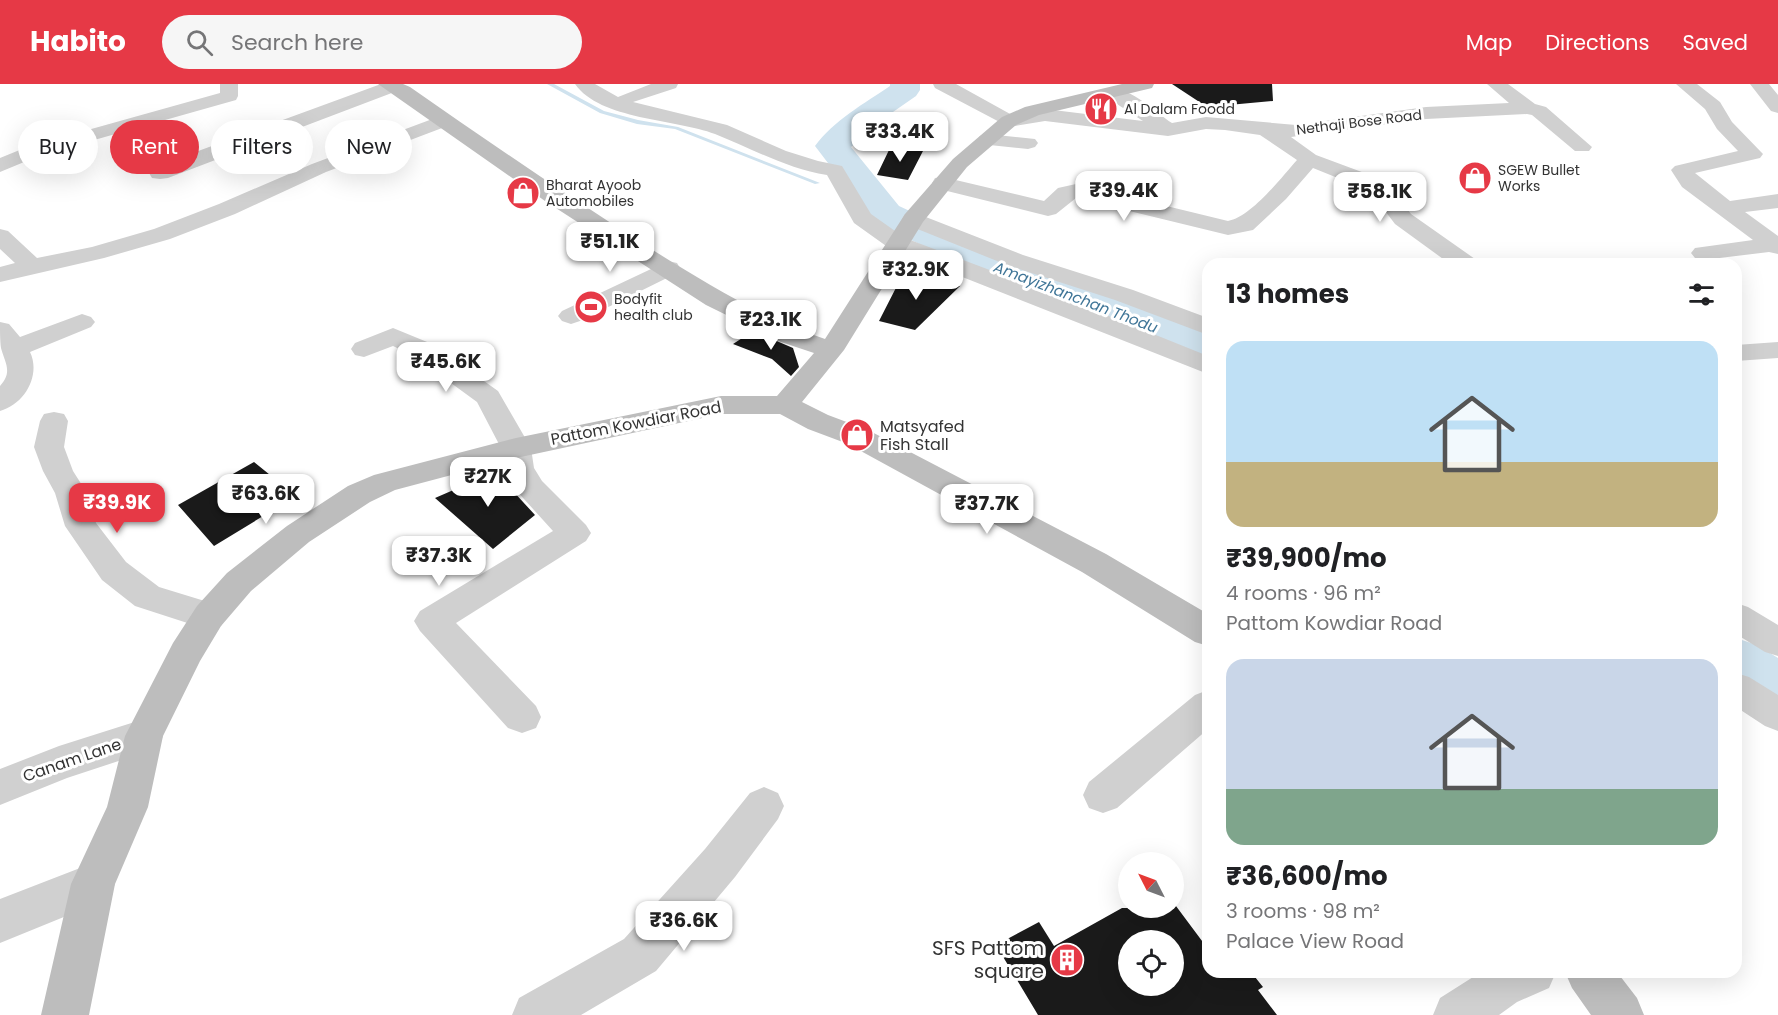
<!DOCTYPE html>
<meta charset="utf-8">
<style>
:root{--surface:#fff;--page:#f6f6f6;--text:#202124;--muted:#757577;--accent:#e63946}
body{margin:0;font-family:Poppins,sans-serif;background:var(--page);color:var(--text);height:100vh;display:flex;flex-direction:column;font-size:22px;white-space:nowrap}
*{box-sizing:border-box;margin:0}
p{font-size:20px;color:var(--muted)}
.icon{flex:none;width:33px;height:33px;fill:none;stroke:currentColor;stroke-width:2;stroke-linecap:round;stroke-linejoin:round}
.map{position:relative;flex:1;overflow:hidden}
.details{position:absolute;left:1202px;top:174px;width:540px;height:720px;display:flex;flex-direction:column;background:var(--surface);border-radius:18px;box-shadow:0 6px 24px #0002}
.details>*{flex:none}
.top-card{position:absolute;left:18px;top:36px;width:570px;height:54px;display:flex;gap:12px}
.needle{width:39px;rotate:312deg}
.fabs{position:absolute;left:1118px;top:768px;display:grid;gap:12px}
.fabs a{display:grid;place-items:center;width:66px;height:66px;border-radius:50%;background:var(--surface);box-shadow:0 6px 24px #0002;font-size:30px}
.price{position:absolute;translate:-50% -51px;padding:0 14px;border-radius:12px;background:#fff;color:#222;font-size:20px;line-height:39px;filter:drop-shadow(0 2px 3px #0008)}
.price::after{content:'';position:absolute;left:50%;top:36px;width:18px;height:14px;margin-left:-9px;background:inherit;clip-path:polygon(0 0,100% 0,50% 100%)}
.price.selected{background:var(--accent);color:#fff}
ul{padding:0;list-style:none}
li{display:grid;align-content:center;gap:12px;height:318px;padding:0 24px}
li span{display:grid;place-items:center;height:186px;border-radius:18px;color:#555}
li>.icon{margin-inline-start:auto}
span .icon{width:108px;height:108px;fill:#fffc;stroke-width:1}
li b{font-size:26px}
h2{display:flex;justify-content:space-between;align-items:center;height:72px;padding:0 24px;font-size:26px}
.tag{padding:0 21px;border-radius:27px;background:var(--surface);box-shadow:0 6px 24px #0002;font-size:21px;line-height:54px}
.tag.selected{background:var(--accent);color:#fff}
header{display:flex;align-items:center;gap:36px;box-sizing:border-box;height:84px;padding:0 30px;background:var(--accent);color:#fff}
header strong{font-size:28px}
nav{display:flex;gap:33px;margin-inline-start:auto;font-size:21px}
.search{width:420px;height:54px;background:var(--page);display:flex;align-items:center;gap:15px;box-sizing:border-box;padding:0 21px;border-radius:33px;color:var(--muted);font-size:22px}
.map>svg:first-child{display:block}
</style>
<header>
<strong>Habito</strong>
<div class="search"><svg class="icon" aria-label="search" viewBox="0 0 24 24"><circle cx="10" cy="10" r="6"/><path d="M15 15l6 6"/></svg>Search here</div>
<nav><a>Map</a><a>Directions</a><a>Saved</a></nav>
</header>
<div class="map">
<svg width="1778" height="931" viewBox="0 0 1778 931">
<rect width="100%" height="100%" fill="#fff"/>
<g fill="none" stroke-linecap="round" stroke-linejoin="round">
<path fill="#cfe2ee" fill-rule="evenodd" d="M547,0H554L604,27L638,36L678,43L820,99L815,100L675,45L637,40L600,29Z"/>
<path fill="#cfe2ee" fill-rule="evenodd" d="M890,0H920V6L916,12L880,37L851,63L899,122L1013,175L1088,201L1208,248V277L1193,273L1060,219L985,191L873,138L815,62C833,37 865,19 890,2Z
M1736,554L1757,561L1778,574V631L1756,624L1736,609Z"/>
</g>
<path fill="#1a1a1a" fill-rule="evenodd" d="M1172,0H1272L1273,17L1207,23Z
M904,64L923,67L908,96L877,91L889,66Z
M924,191L960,202L915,246L879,237L902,192L917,195Z
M753,247L793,264L799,283L791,292L772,275L733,260Z
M254,378L296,412L214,462L178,421Z
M495,388L508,398L512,406L535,431L493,465L435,414Z
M1173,818L1208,865V888H1251L1263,903L1258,906L1277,931H1038L996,861L1039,838L1054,862L1122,824H1173ZM1128,856H1173V902H1128Z"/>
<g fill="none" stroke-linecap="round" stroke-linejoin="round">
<path fill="#d0d0d0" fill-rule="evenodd" d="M220,0H238V12L236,16L41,71L0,88V74L27,63L220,9Z
M381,0H397L399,3L397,7L168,94L160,95L152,94L149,89L152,84Z
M575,0H595L618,13L651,0H678L676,4L633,18L727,41L786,67L818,77L842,82L871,130L905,154L1064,214L1208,272V290L889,164L854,139L827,91C787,85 753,65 715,50C676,35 600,36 575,0Z
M933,0H956L1012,31L1045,25L1143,37C1136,32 1105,13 1103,9L1105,5C1128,0 1154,27 1172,39L1206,33L1296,41L1426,23L1509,19L1487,0H1508L1535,20L1546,23L1592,63L1589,67H1575L1532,31L1527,30L1426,35L1291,53L1316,71L1386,97L1411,130L1475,175L1478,180H1450L1395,140L1370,107L1313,84L1286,115L1253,146L1228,151L1076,114L1056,130L1048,132L935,104L932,99L935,94L943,93L1044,117L1058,104L1076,100L1228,137C1251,133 1281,94 1297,76L1260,51L1225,46L1206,45L1168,52L1045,37L1009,43L935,4Z
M1676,0H1697L1720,18L1732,38L1763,70L1760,74L1695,89L1730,117L1778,110V124L1745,128L1778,152V170L1769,168L1703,176L1695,174L1691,169L1695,164L1753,156L1682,103L1671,86L1675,82L1738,67L1717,45L1705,25Z
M1750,0H1769L1778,11V29L1771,27Z
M443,31L450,33L453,37L450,41L326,88L235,130L170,155L104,174L0,198V183L15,179L0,165V145L8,147L37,174L92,163L154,145L219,120L312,80Z
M987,50L1035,55L1038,59L1035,63L1028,65L980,60L977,56L980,52Z
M913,128L1023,171L1133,206L1208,234V251L1115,216L1007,181L905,140L902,135L905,130Z
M668,177L677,179L680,184L677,189L580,237L571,240L562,237L558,232L562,227Z
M82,230L91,233L95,238L91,243L30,268C41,291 25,320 0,327V302C13,288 5,279 1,264C0,257 0,246 0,238L9,240L20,253Z
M393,244L432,260L498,307L531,364L534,384L542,397L586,441L591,449L586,457L456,539L536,622L541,633L536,644L522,649L508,644L420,547L414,537L420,527L553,447L514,404L504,384L501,364L477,318L414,272L393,262L364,273L355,271L351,265L355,259Z
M1778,258V274L1736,277V261Z
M54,328L64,330L68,337L64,363L73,387L87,409L96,439L126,478L159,503L221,522L227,532L221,542L209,546L135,522L102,496L65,442L55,409L43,387L34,363L40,337L44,330Z
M1736,519L1748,523L1778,541V572L1765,568L1736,550Z
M1736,589L1749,593L1778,611V647L1765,642L1736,623Z
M1208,606V645L1117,724L1103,729L1089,724L1083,711L1089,698L1195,611Z
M144,635L158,640L163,652L158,664L67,694L0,721V685L59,662Z
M764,703L778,709L784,722L778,735L735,793L656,887L581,931H512L519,914L624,855L705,765L750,709Z
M93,779L108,785L115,800L108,815L0,859V815Z
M1481,888H1556L1549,904L1517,918L1499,931H1433L1440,914Z"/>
<path fill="#bdbdbd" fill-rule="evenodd" d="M378,0H403L410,3C486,56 562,108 640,158C699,195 758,232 825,255L905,130L953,75L1002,33L1025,23L1122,0H1154L1152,4L1039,31L1016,41L967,83L923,138L844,266L802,318L828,331L868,346L1106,470L1208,530V562L1195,558L1082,488L848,360L808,345L780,330H721L516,374L395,406L370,418L309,458L251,507L221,542L200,577L163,652L148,723L115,800L89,931H41L71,800L107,723L125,652L173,559L197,522L227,489L287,442L348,402L374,391L516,354L721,312H777L814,269L781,258L706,221L545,117Z
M1565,888H1617L1637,914L1644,931H1591L1572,904Z"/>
</g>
<defs>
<g id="restaurant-disc" transform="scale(1.725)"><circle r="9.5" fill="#e63946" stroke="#fff"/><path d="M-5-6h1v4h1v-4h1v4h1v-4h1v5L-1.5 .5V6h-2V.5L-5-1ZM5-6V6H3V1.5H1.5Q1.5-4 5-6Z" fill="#fff"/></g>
<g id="shop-disc" transform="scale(1.725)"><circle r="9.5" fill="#e63946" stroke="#fff"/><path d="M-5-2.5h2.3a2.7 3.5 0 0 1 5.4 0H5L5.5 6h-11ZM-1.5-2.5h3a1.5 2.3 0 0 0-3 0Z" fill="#fff"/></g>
<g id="stadium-disc" transform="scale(1.725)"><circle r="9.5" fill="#e63946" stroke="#fff"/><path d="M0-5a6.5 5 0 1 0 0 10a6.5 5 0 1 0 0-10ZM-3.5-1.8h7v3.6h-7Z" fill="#fff"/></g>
<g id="building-disc" transform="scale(1.725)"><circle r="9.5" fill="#e63946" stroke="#fff"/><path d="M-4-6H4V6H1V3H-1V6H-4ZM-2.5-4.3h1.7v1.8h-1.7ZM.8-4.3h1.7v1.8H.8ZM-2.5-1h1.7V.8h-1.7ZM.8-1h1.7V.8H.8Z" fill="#fff"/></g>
</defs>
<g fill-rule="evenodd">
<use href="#restaurant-disc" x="1101" y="25"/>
<use href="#shop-disc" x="1475" y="94"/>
<use href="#shop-disc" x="523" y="109"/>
<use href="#stadium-disc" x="591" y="223"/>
<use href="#shop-disc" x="857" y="351"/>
<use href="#building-disc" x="1067" y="876"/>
</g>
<g text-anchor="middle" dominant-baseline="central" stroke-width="6" stroke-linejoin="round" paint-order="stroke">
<g font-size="14" fill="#333" stroke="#fff" text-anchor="start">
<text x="1124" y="25">Al Dalam Foodd</text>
<text x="1498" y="86">SGEW Bullet<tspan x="1498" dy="16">Works</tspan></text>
<text x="546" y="101">Bharat Ayoob<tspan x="546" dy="16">Automobiles</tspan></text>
<text x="614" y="215">Bodyfit<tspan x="614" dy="16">health club</tspan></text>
</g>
<g font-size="14" fill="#333" stroke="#fff">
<text transform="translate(1359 38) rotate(-7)">Nethaji Bose Road</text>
</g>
<g font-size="15" font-style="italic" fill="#3f7597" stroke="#fff">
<text transform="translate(1076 213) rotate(21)">Amayizhanchan Thodu</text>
</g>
<g font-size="16" fill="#333" stroke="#fff">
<text transform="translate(636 339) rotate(-11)">Pattom Kowdiar Road</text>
<text transform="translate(72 676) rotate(-19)">Canam Lane</text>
</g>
<g font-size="16" fill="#333" stroke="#fff" text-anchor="start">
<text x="880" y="342">Matsyafed<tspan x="880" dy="18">Fish Stall</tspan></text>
</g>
<g font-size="20" fill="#333" stroke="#fff" text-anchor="end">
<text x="1044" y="864">SFS Pattom<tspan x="1044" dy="23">square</tspan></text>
</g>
</g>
</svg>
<div class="fabs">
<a><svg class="needle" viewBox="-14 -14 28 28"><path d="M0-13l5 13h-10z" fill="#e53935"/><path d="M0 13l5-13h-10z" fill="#757577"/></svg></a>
<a><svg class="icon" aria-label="locate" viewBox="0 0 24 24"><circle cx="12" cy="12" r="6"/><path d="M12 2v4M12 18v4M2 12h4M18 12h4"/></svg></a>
</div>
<b class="price" style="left:900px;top:79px">₹33.4K</b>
<b class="price" style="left:1124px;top:138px">₹39.4K</b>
<b class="price" style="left:1380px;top:139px">₹58.1K</b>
<b class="price" style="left:610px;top:189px">₹51.1K</b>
<b class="price" style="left:916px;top:217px">₹32.9K</b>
<b class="price" style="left:771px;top:267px">₹23.1K</b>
<b class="price" style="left:446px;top:309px">₹45.6K</b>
<b class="price" style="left:488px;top:424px">₹27K</b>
<b class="price" style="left:266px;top:441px">₹63.6K</b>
<b class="price selected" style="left:117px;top:450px">₹39.9K</b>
<b class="price" style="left:987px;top:451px">₹37.7K</b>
<b class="price" style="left:439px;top:503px">₹37.3K</b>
<b class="price" style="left:684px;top:868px">₹36.6K</b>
<div class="top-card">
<a class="tag">Buy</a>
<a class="tag selected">Rent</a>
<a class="tag">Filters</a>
<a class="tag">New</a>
</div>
<section class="details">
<h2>13 homes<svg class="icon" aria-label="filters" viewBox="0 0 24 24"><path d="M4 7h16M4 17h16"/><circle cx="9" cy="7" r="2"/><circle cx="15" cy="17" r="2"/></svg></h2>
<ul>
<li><span style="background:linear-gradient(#bfe0f5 65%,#c2b280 0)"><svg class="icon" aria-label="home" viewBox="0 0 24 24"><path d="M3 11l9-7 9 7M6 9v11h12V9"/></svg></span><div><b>₹39,900/mo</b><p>4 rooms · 96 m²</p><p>Pattom Kowdiar Road</p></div></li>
<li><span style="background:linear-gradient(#c9d6e8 70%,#7fa58c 0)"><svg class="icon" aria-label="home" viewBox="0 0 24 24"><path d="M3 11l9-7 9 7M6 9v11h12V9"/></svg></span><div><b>₹36,600/mo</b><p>3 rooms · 98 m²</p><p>Palace View Road</p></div></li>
</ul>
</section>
</div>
